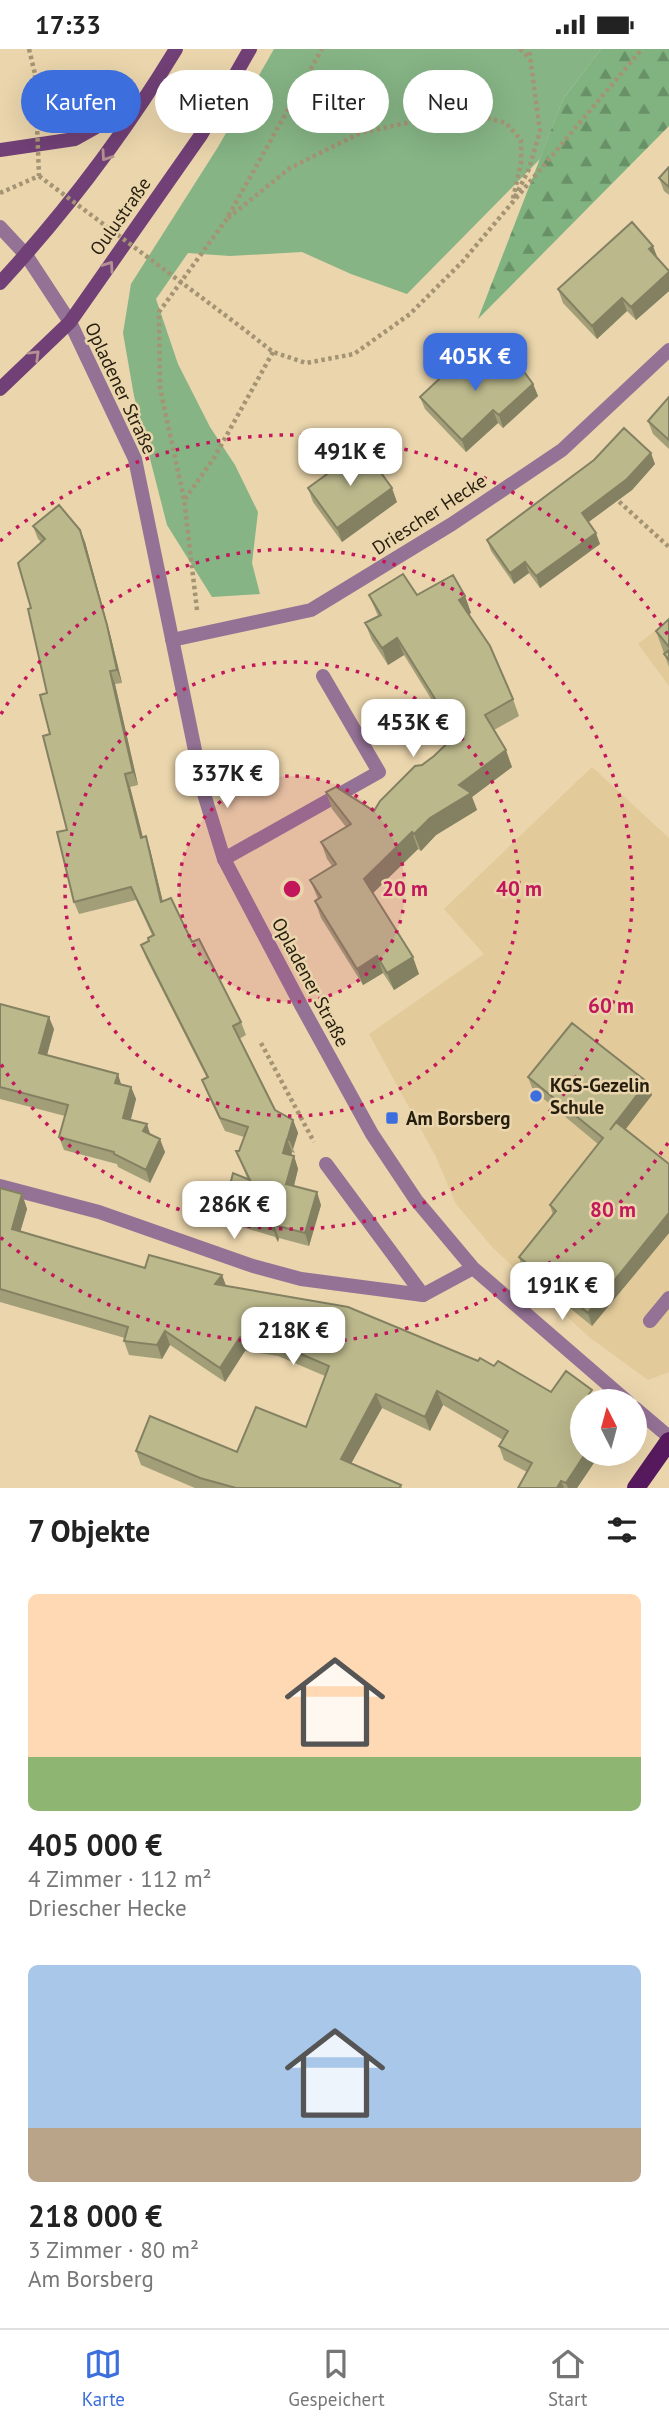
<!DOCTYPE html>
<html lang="de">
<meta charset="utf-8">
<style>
:root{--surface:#fff;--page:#f2f2f2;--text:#222;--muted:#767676;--line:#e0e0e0;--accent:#3d6ede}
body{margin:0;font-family:"PT Sans",sans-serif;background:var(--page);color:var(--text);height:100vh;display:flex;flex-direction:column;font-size:26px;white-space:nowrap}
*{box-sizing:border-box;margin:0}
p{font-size:23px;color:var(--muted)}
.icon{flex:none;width:38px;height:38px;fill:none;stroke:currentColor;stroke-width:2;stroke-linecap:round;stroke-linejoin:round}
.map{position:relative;height:1439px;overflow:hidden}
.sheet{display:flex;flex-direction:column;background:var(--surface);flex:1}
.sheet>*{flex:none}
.banner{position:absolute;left:21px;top:21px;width:628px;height:63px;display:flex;gap:14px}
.needle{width:46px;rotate:354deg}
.buttons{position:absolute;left:570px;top:1340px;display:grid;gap:14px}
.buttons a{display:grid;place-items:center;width:77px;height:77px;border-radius:50%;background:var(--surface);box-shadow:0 7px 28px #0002;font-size:35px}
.price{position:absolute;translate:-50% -60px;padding:0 16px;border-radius:14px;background:#fff;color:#222;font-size:23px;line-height:46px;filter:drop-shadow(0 2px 4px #0008)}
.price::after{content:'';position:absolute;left:50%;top:42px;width:21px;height:16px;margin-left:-10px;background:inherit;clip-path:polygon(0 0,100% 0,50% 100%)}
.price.selected{background:var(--accent);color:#fff}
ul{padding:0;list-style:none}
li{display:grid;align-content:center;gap:14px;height:371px;padding:0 28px}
li span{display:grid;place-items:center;height:217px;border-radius:10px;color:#555}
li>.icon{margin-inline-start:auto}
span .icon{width:126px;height:126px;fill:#fffc;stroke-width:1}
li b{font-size:30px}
h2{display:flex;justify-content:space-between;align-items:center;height:84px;padding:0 28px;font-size:30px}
.chip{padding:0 24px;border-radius:32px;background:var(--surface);box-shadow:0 7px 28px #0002;font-size:24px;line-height:63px}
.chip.selected{background:var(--accent);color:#fff}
.status{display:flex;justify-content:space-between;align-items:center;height:49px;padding:0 35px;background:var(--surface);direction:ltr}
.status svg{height:19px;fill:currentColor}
.menu{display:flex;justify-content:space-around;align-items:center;height:98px;border-top:2px solid var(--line);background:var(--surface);font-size:19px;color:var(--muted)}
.menu a{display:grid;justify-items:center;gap:4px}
.menu .selected{color:var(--accent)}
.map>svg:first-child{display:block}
</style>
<div class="status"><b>17:33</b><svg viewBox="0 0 49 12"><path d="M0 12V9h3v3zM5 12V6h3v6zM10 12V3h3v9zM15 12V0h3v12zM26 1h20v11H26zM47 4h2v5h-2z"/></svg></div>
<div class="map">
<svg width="669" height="1439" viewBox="0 0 669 1439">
<defs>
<pattern id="forest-firs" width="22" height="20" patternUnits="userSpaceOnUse" patternTransform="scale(1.75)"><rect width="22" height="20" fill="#81b380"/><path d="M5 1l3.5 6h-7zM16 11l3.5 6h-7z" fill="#699167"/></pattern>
</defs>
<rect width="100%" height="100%" fill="#ead5ac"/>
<path fill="#e2ca9a" d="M669,571V637L638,595Z
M592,718L669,789V1323L648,1331L589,1288L493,1199L456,1155L436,1108L369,985L484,905L444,860Z"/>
<path fill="#86b485" d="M274,0H601L563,50L540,110L407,245L351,225L302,203L230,207L188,204L156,250L178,315L210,378L235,416L258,463L252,514L260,545L212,548L167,476L134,347L123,284L131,235L218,98Z"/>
<path fill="url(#forest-firs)" d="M601,0H669V77L478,270L563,50Z"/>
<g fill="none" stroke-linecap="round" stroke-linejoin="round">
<path stroke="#a49474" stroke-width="4.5" stroke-dasharray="3.5 3.5" stroke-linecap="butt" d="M29,0L35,25
M520,0L528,8
M515,148L529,120L540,82L529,0
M228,169L290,119L360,84L430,69L480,67L506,74L521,91V114L512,154
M241,278L273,303L306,314L354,305L410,265L463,212L642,0
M614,448L669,498
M185,450L214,409L273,303
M197,561L184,450L160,339L159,263L226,171L322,0
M261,994L314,1093"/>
<path stroke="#947296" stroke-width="14" d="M224,810L379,723L323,627
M326,1115L423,1246
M650,1272L669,1249"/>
<path stroke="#947296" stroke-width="14" d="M0,178L26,206L70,273L135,410L204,745L224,810L301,956L372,1085L416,1151L473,1219L628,1353
M172,591L311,561L452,475L562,401L669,301
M0,1137L99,1163L253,1217L301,1230L423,1246L473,1219
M635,1359L669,1388"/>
<path stroke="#714076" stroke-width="14" d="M0,101L75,90L141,53
M0,234C67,161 125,84 176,0
M0,340L70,273L201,86L250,0"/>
<path stroke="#571a5e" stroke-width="18" d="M636,1439L669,1392"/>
<path stroke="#a49474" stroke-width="4.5" stroke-dasharray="3.5 3.5" stroke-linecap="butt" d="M39,127L241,278
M0,144L39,127L35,25"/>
</g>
<path fill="#a19e78" d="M669,118V146L664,142L659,129Z
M658,210L669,222V242L636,271L627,262L597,290L563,254L558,240Z
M494,327L533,335L538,347L503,379L498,374L466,403L425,360L420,348Z
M669,348V400L653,385L648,372Z
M655,415L632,441L588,473L600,495L540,539L529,524L514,535L491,502L487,491Z
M308,439L397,453L342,493L313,453Z
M33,477L80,481L85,493L111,589L122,634L115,635L138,736L130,738L143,788L150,800L163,853L192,893L241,973L246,986L239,990L275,1061L293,1071L298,1084L293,1100L295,1104L292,1103L291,1106L294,1107L298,1120L294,1137L321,1156L309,1197L279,1189L278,1193L275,1188L229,1174L224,1161L248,1131L236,1102H239L244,1088L225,1082L207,1044L202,1031L207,1029L146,909L141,896L149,892L152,886L136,851L79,865L74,853L67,781L50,685L47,644L31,559L41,493L38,490Z
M369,546L465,547L471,564L468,565L513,650L519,667L494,681L512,718L472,748L477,761L436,786L421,802L418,800L373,844L419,925L394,941L383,924L363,936L321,869L315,852L318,850L310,831L332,817L327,810L321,793L346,778L332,760L326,743L374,762L422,716L434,707L454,687L404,606L388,616L372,591L365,574L378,567Z
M669,570V618L656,582Z
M0,955L54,980L47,1006L121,1035L131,1038L136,1050L130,1071L151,1086L165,1103L150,1134L118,1118L117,1115L64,1101L59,1088L65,1067L0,1050Z
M528,1028L647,1033L652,1046L625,1080L669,1115V1184L592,1277L523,1221L519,1208L553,1166L550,1156L598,1095L533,1041Z
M0,1139L22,1145L27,1160L20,1182L145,1219L222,1226L226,1237L600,1405L577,1439H518L527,1423L504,1411L499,1397L503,1391L443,1356L430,1382L382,1359L351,1414L401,1436L402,1439H195L141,1416L136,1402L237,1403L306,1378L325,1327L278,1307L245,1302L225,1333L170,1296L162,1310L129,1306L124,1292L125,1289L0,1253Z"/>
<path fill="#838162" d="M653,197L658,210L649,200Z
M669,223V242L636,271L631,258Z
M622,249L627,262L597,290L592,277Z
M533,335L538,347L503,379L499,366Z
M493,361L498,374L466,403L462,391Z
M651,404L655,415L632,441L586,475L582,464Z
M392,439L397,453L342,493L337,479Z
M80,481L85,493L111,589L122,634L117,621Z
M596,484L600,495L540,539L536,527Z
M525,513L529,524L514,535L510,524Z
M465,547L471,564L465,568L459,551Z
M397,589L404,606L388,616L382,599Z
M110,622L115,635L138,736L133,723Z
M506,701L512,718L472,748L477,761L436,786L421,802L414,785L459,736Z
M125,725L130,738L146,801L141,789Z
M412,783L418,800L370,847L364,830Z
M146,787L150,800L166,866L161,853Z
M377,907L383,924L363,936L357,920Z
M413,908L419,925L394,941L387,924Z
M49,968L54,980L44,1017L39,1004Z
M118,1025L122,1038L115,1034Z
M647,1033L652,1046L615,1094L610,1081Z
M131,1038L136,1050L128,1082L123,1069Z
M293,1071L298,1084L293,1100L288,1088Z
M147,1075L151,1088L143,1082Z
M160,1090L165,1103L150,1134L146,1121Z
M287,1090L292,1103L288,1116L283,1104Z
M294,1107L298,1120L291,1148L286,1135Z
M317,1143L321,1156L309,1197L305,1184Z
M22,1145L27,1160L17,1194L12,1180Z
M669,1164V1184L592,1277L588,1264Z
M274,1176L279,1189L278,1193L273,1180Z
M222,1226L227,1240L215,1235Z
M165,1282L170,1296L162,1310L157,1296Z
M240,1288L245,1302L225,1333L220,1319Z
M437,1342L443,1356L430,1382L425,1368Z
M376,1345L382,1359L346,1424L341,1410Z
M585,1405H600L577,1439H568L566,1434Z
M561,1432L564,1439H557Z"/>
<path fill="#bbb88c" stroke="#838162" stroke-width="2" d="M669,118V138L659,129Z
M632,173L653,197L649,200L669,222V223L631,258L622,249L592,277L558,240Z
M470,301L494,327L514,309L533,335L499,366L493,361L462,391L420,348Z
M669,348V391L648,372Z
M624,379L651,404L627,430L582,464L596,484L536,527L525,513L510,524L487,491L594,411Z
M363,399L392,439L337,479L308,439Z
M59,456L80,481L107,576L117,621L110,622L133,723L125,725L141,789L146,787L161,853L171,849L192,893L199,890L241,973L233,977L275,1061L293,1071L288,1088L290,1091L287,1090L283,1104L294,1107L286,1135L317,1143L305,1184L274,1176L273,1180L271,1175L224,1161L233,1124L250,1131L236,1102H239L248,1078L220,1069L202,1031L208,1028L141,896L149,892L148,889L154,886L131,838L74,853L57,783L67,781L43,687L50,685L40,646L47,644L28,560L31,559L18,514L45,490L33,477Z
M403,525L417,546L453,526L465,547L459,551L490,597L513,650L485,666L506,701L459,736L471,744L430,769L414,785L412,783L364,830L413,908L387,924L377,907L357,920L315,852L321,848L310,831L336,815L321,793L351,775L326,743L336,738L374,762L380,752L415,717L422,716L434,707L457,685L397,589L382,599L365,574L381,566L369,546Z
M669,570V598L656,582Z
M669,601V611L664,605Z
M0,955L49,968L39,1004L118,1025L115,1034L131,1038L123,1069L147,1075L143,1082L160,1090L146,1121L114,1105V1103L59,1088L68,1056L0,1038Z
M572,974L647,1033L610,1081L616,1073L669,1115V1164L588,1264L519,1208L556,1162L550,1156L603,1089L528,1028Z
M0,1139L22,1145L12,1180L145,1219L149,1206L222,1226L215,1235L348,1258L478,1312L480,1309L494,1317L498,1312L551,1343L566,1322L592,1341L589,1345L600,1353H583V1405H585L566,1434L561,1432L557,1439H518L532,1414L499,1397L508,1382L437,1342L425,1368L376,1345L341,1410L401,1436L399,1439H236L200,1429L136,1402L150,1367L237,1403L256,1358L306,1378L329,1317L273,1293L240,1288L220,1319L165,1282L157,1296L124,1292L128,1278L0,1240Z"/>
<defs><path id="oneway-chevron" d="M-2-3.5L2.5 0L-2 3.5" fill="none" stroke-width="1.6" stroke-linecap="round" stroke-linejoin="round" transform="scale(1.75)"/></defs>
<g stroke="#b49294">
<use href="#oneway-chevron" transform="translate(106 107) rotate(125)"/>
<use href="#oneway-chevron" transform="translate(109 217) rotate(-55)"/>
<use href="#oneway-chevron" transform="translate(35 306) rotate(-44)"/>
</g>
<circle cx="292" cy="840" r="113" fill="#c2185b" fill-opacity=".12"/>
<g fill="none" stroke="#c2185b" stroke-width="3.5" stroke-dasharray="3.5 7">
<circle cx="292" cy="840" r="113"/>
<circle cx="292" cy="840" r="227"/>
<path d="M1 665A340 340 0 1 1 1 1015"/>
<path d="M668 1094A454 454 0 0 1 0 1188M0 492A454 454 0 0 1 668 586"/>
</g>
<g fill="#3d6ede" stroke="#ead5ac" stroke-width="2.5">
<circle cx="536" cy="1047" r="7"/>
<rect x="385" y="1062" width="14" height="14" rx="3.5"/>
</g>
<g text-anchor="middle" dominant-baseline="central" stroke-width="5" stroke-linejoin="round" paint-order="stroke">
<g font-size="19" fill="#261e0e" stroke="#ead5ac">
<text transform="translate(120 167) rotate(-55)">Oulustraße</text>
<text transform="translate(121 339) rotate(65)">Opladener Straße</text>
<text transform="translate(429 465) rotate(-33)">Driescher Hecke</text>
<text transform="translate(311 933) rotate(62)">Opladener Straße</text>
</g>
<g font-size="19" font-weight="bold" fill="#261e0e" stroke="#ead5ac" text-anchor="start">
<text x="550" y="1036">KGS-Gezelin<tspan x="550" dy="22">Schule</tspan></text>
<text x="406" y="1069">Am Borsberg</text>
</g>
</g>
<circle cx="292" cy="840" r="10" fill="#c2185b" stroke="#ead5ac" stroke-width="3.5"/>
<g font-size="21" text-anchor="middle" font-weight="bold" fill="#c2185b" stroke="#ead5ac" stroke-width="5" stroke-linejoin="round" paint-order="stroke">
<text x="405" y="847">20 m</text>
<text x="519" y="847">40 m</text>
<text x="611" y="964">60 m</text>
<text x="613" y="1168">80 m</text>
</g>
</svg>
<div class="buttons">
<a><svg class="needle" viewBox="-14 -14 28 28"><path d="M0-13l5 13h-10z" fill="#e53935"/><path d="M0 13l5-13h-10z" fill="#767676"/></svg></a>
</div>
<b class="price selected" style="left:475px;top:344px">405K €</b>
<b class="price" style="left:350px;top:439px">491K €</b>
<b class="price" style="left:413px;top:710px">453K €</b>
<b class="price" style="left:227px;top:761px">337K €</b>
<b class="price" style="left:234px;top:1192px">286K €</b>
<b class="price" style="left:562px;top:1273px">191K €</b>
<b class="price" style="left:293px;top:1318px">218K €</b>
<div class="banner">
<a class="chip selected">Kaufen</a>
<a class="chip">Mieten</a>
<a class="chip">Filter</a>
<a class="chip">Neu</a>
</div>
</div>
<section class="sheet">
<h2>7 Objekte<svg class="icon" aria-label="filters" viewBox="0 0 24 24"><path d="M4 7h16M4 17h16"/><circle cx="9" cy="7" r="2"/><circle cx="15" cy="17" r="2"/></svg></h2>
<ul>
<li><span style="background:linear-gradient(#ffd9b3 75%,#8fb573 0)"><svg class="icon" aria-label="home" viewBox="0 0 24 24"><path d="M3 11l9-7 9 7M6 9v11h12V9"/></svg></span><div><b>405 000 €</b><p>4 Zimmer · 112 m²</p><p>Driescher Hecke</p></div></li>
<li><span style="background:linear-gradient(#a9c7e8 75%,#b9a48a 0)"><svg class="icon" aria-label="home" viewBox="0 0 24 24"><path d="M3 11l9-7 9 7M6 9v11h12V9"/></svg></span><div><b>218 000 €</b><p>3 Zimmer · 80 m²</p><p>Am Borsberg</p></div></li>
</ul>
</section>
<nav class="menu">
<a class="selected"><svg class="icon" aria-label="map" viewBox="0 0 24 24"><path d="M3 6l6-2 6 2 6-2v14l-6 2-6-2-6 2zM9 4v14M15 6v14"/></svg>Karte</a>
<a><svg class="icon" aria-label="saved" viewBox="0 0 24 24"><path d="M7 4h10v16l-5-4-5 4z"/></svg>Gespeichert</a>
<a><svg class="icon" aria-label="home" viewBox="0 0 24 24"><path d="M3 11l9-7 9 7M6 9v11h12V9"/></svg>Start</a>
</nav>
